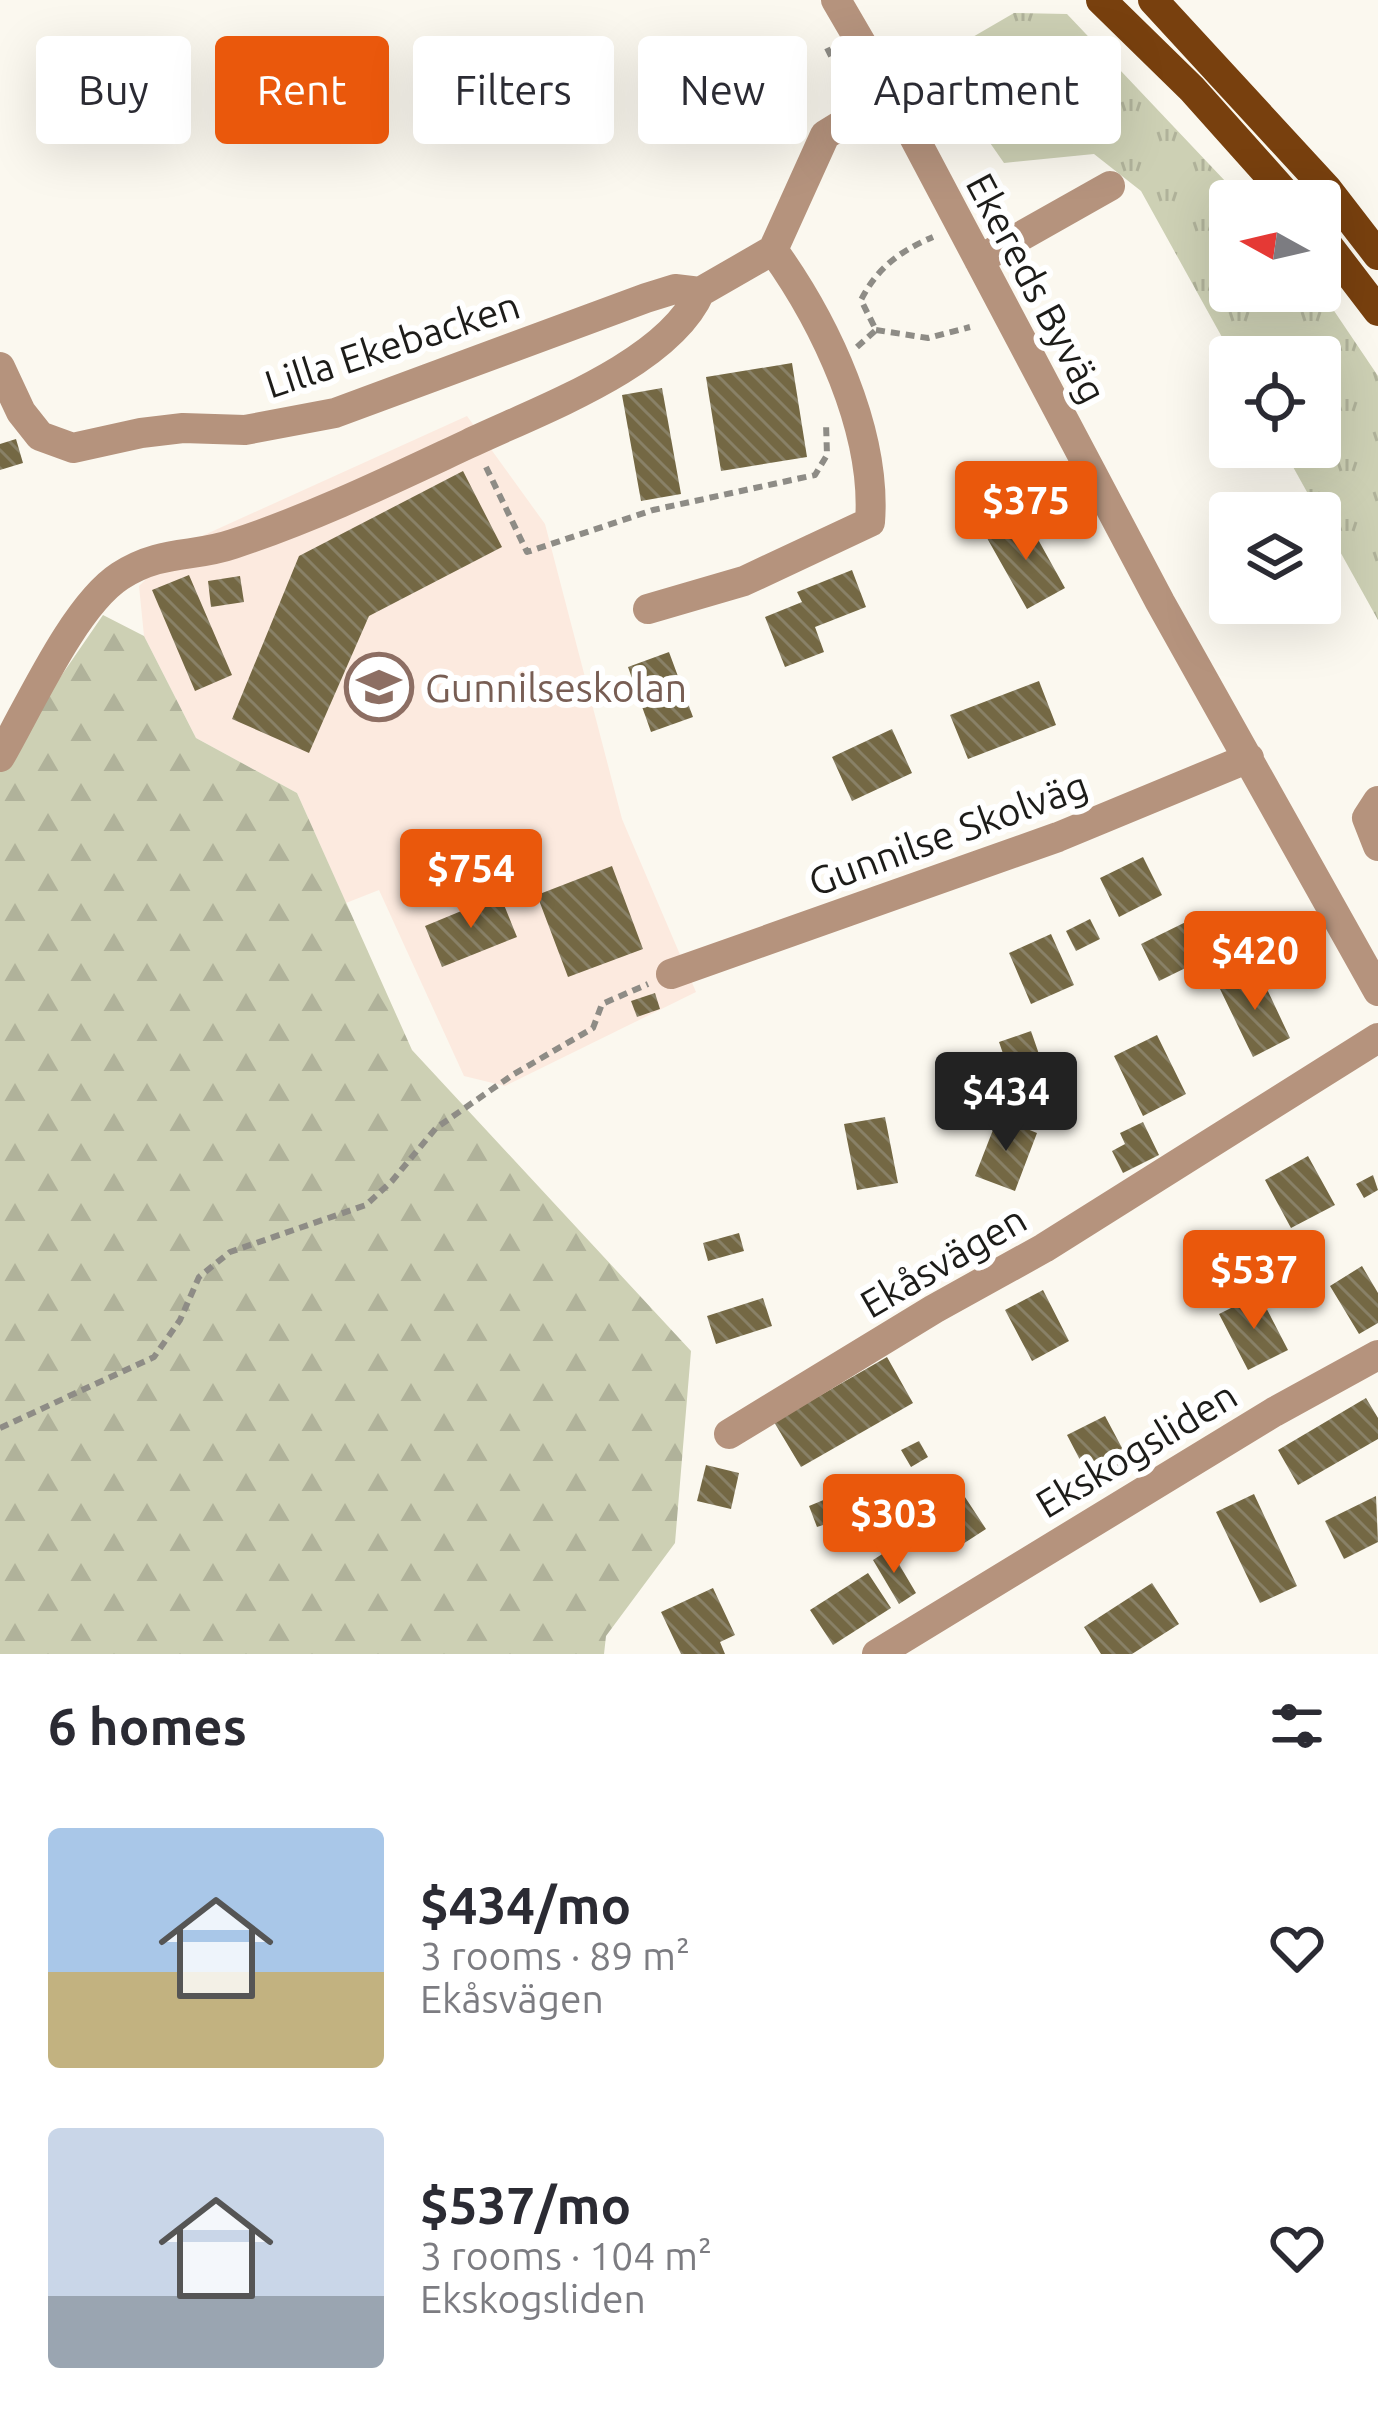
<!DOCTYPE html>
<meta charset="utf-8">
<style>
:root{--surface:#fff;--page:#f7f7f7;--text:#2b2b33;--muted:#7c7c81;--accent:#ea580c}
body{margin:0;font-family:Ubuntu,sans-serif;background:var(--page);color:var(--text);height:100vh;display:flex;flex-direction:column;font-size:45px;white-space:nowrap}
*{box-sizing:border-box;margin:0}
p{font-size:39px;color:var(--muted)}
.icon{flex:none;width:66px;height:66px;fill:none;stroke:currentColor;stroke-width:2;stroke-linecap:round;stroke-linejoin:round}
.map{position:relative;height:1654px;overflow:hidden}
.panel{display:flex;flex-direction:column;background:var(--surface);flex:1}
.panel>*{flex:none}
.guide{position:absolute;left:36px;top:36px;width:1308px;height:108px;display:flex;gap:24px}
.needle{width:78px;rotate:278deg}
.buttons{position:absolute;left:1209px;top:180px;display:grid;gap:24px}
.buttons a{display:grid;place-items:center;width:132px;height:132px;border-radius:12px;background:var(--surface);box-shadow:0 12px 48px #0002;font-size:60px}
.price{position:absolute;translate:-50% -102px;padding:0 27px;border-radius:12px;background:var(--accent);color:#fff;font-size:39px;line-height:78px;filter:drop-shadow(0 3px 6px #0008)}
.price::after{content:'';position:absolute;left:50%;top:72px;width:36px;height:27px;margin-left:-18px;background:inherit;clip-path:polygon(0 0,100% 0,50% 100%)}
.price.on{background:#222;color:#fff}
ul{padding:0;list-style:none}
li{display:flex;align-items:center;gap:36px;height:300px;padding:0 48px}
li span{display:grid;place-items:center;flex:none;width:336px;height:240px;border-radius:12px;color:#555}
li>.icon{margin-inline-start:auto}
span .icon{width:144px;height:144px;fill:#fffc;stroke-width:1}
li b{font-size:51px}
h2{display:flex;justify-content:space-between;align-items:center;height:144px;padding:0 48px;font-size:51px}
.chip{padding:0 42px;border-radius:12px;background:var(--surface);box-shadow:0 12px 48px #0002;font-size:42px;line-height:108px}
.chip.on{background:var(--accent);color:#fff}
.map>svg:first-child{display:block}
</style>
<div class="map">
<svg width="1378" height="1654" viewBox="0 0 1378 1654">
<defs>
<pattern id="grass-tufts" width="24" height="20" patternUnits="userSpaceOnUse" patternTransform="scale(3)"><rect width="24" height="20" fill="#cdd0b4"/><path d="M3 7l-1-3M5 7V3M7 7l1-3M15 17l-1-3M17 17v-4M19 17l1-3" fill="none" stroke="#b0b29a"/></pattern>
<pattern id="forest-firs" width="22" height="20" patternUnits="userSpaceOnUse" patternTransform="scale(3)"><rect width="22" height="20" fill="#cdd0b4"/><path d="M5 1l3.5 6h-7zM16 11l3.5 6h-7z" fill="#b0b29a"/></pattern>
<pattern id="building-back-hatch" width="6" height="6" patternUnits="userSpaceOnUse" patternTransform="scale(3)"><rect width="6" height="6" fill="#746844"/><path d="M-1 5l2 2M0 0l6 6M5-1l2 2" fill="none" stroke="#898167"/></pattern>
</defs>
<rect width="100%" height="100%" fill="#fbf8ef"/>
<path fill="#fceadf" d="M467,416L545,524L622,819L696,992L505,1086L464,1076L379,890L346,903L297,793L196,738L144,636L139,586L180,546Z"/>
<path fill="url(#grass-tufts)" d="M1014,13L1067,14L1244,201H1230V291L1320,290L1378,376V620L1282,447H1320V357H1233L1141,191L1094,154L1004,163L972,117L959,45Z"/>
<path fill="url(#forest-firs)" d="M103,615L144,636L196,738L297,793L412,1050L691,1351L675,1543L606,1636L604,1654H0V765Z"/>
<path fill="url(#building-back-hatch)" d="M792,363L807,457L721,471L706,377Z
M662,388L681,494L641,501L622,395Z
M16,439L23,463L0,470V444Z
M463,471L502,547L369,616L309,753L232,719L299,556Z
M1025,516L1065,588L1027,609L987,538Z
M852,570L866,607L815,627L824,652L785,667L765,617L802,602L797,592Z
M189,575L232,675L195,691L152,590Z
M240,576L244,602L211,607L208,581Z
M669,652L693,717L651,732L628,667Z
M1039,681L1056,725L968,759L950,715Z
M892,729L912,773L852,801L832,757Z
M1143,857L1162,895L1119,917L1100,878Z
M612,866L643,949L568,977L537,895Z
M500,895L517,937L442,967L425,926Z
M1196,917L1214,954L1159,981L1141,944Z
M1090,919L1100,939L1076,951L1066,931Z
M1051,934L1074,985L1031,1004L1009,953Z
M1258,970L1290,1038L1253,1057L1220,989Z
M655,993L660,1009L637,1017L631,1001Z
M1031,1031L1040,1057L1008,1068L999,1042Z
M1157,1035L1186,1094L1143,1116L1114,1056Z
M885,1117L898,1183L857,1190L844,1124Z
M998,1117L1037,1133L1015,1191L975,1176Z
M1143,1122L1159,1155L1123,1173L1112,1151L1125,1144L1120,1133Z
M1308,1156L1335,1205L1291,1228L1265,1180Z
M1373,1175L1378,1190L1364,1198L1356,1184Z
M739,1233L744,1251L708,1261L703,1243Z
M1315,1252L1322,1266L1305,1274L1298,1260Z
M1362,1266L1378,1293V1323L1359,1334L1330,1286Z
M1043,1290L1069,1341L1032,1361L1005,1310Z
M1259,1294L1288,1350L1248,1370L1219,1314Z
M763,1298L772,1326L716,1344L707,1316Z
M887,1357L913,1403L801,1467L774,1422Z
M1366,1398L1378,1418V1439L1298,1485L1278,1450Z
M1105,1416L1129,1461L1091,1481L1067,1435Z
M919,1441L928,1457L911,1467L901,1450Z
M706,1465L739,1473L731,1509L697,1501Z
M961,1491L986,1529L952,1551L928,1513Z
M1254,1494L1297,1586L1260,1603L1216,1512Z
M1376,1496L1378,1542L1344,1559L1325,1521Z
M826,1499L835,1521L817,1527L809,1506Z
M890,1549L916,1593L899,1604L873,1560Z
M868,1573L891,1608L833,1645L810,1610Z
M1152,1583L1179,1624L1132,1654H1101L1084,1627Z
M713,1588L735,1635L720,1642L725,1654H681L661,1612Z"/>
<g fill="none" stroke-linecap="round" stroke-linejoin="round">
<path stroke="#8e8c86" stroke-width="6" stroke-dasharray="9 6" stroke-linecap="butt" d="M903,43L905,40
M827,48L848,89
M924,80L927,78
M876,330L928,338L970,327
M857,347L876,330L861,300C877,268 900,251 933,237
M486,467L527,552L653,510L815,475L827,455L826,423
M0,1428L154,1357L180,1320L199,1277L230,1252L366,1205L392,1181L436,1128L514,1074L593,1028L602,1004L648,984"/>
<path stroke="#b5937d" stroke-width="30" d="M836,0L896,103L1160,602L1378,991
M979,260L1110,186
M0,367L21,412L40,436L73,448L141,433L183,428L245,430L335,413L646,298L675,289L700,292L773,250L825,135L890,95
M648,609L744,581L870,522C877,431 825,322 773,250
M0,757C29,707 74,606 120,576C162,549 193,558 233,544C315,517 391,480 468,444C537,411 668,365 700,292
M1378,801L1367,818L1378,846
M671,974L1058,837L1249,758
M729,1434L934,1309L1044,1248L1378,1038
M877,1654L1274,1412L1378,1355"/>
<path stroke="#78400e" stroke-width="30" d="M1101,0L1192,89L1292,201
M1153,0L1327,189L1378,255
M1320,235L1378,311"/>
</g>
<defs>
<g id="school-ring" transform="scale(3.45)"><circle r="9.5" fill="#fff" stroke="#8d6e63" stroke-width="1.5"/><path d="M0-5L7-2L0 1L-7-2ZM-4 1L0 2.5L4 1V4Q0 6-4 4Z" fill="#8d6e63"/></g>
</defs>
<g fill-rule="evenodd">
<use href="#school-ring" x="379" y="687"/>
</g>
<g text-anchor="middle" dominant-baseline="central" stroke-width="12" stroke-linejoin="round" paint-order="stroke">
<g font-size="39" fill="#1d1c19" stroke="#fff">
<text transform="translate(1037 288) rotate(62)">Ekereds Byväg</text>
<text transform="translate(392 344) rotate(-18)">Lilla Ekebacken</text>
<text transform="translate(948 833) rotate(-20)">Gunnilse Skolväg</text>
<text transform="translate(943 1261) rotate(-30)">Ekåsvägen</text>
<text transform="translate(1136 1449) rotate(-31)">Ekskogsliden</text>
</g>
<g font-size="39" fill="#785e54" stroke="#fff" text-anchor="start">
<text x="425" y="687">Gunnilseskolan</text>
</g>
</g>
</svg>
<div class="buttons">
<a><svg class="needle" viewBox="-14 -14 28 28"><path d="M0-13l5 13h-10z" fill="#e53935"/><path d="M0 13l5-13h-10z" fill="#7c7c81"/></svg></a>
<a><svg class="icon" aria-label="locate" viewBox="0 0 24 24"><circle cx="12" cy="12" r="6"/><path d="M12 2v4M12 18v4M2 12h4M18 12h4"/></svg></a>
<a><svg class="icon" aria-label="layers" viewBox="0 0 24 24"><path d="M12 4l9 5-9 5-9-5zM3 14l9 5 9-5"/></svg></a>
</div>
<b class="price" style="left:1026px;top:563px">$375</b>
<b class="price" style="left:471px;top:931px">$754</b>
<b class="price" style="left:1255px;top:1013px">$420</b>
<b class="price on" style="left:1006px;top:1154px">$434</b>
<b class="price" style="left:1254px;top:1332px">$537</b>
<b class="price" style="left:894px;top:1576px">$303</b>
<div class="guide">
<a class="chip">Buy</a>
<a class="chip on">Rent</a>
<a class="chip">Filters</a>
<a class="chip">New</a>
<a class="chip">Apartment</a>
</div>
</div>
<section class="panel">
<h2>6 homes<svg class="icon" aria-label="filters" viewBox="0 0 24 24"><path d="M4 7h16M4 17h16"/><circle cx="9" cy="7" r="2"/><circle cx="15" cy="17" r="2"/></svg></h2>
<ul>
<li><span style="background:linear-gradient(#a9c7e8 60%,#c2b280 0)"><svg class="icon" aria-label="home" viewBox="0 0 24 24"><path d="M3 11l9-7 9 7M6 9v11h12V9"/></svg></span><div><b>$434/mo</b><p>3 rooms · 89 m²</p><p>Ekåsvägen</p></div><svg class="icon" aria-label="heart" viewBox="0 0 24 24"><path d="M12 20l-8-8c-3-5 5-10 8-4 3-6 11-1 8 4z"/></svg></li>
<li><span style="background:linear-gradient(#c9d6e8 70%,#9aa5b1 0)"><svg class="icon" aria-label="home" viewBox="0 0 24 24"><path d="M3 11l9-7 9 7M6 9v11h12V9"/></svg></span><div><b>$537/mo</b><p>3 rooms · 104 m²</p><p>Ekskogsliden</p></div><svg class="icon" aria-label="heart" viewBox="0 0 24 24"><path d="M12 20l-8-8c-3-5 5-10 8-4 3-6 11-1 8 4z"/></svg></li>
</ul>
</section>
